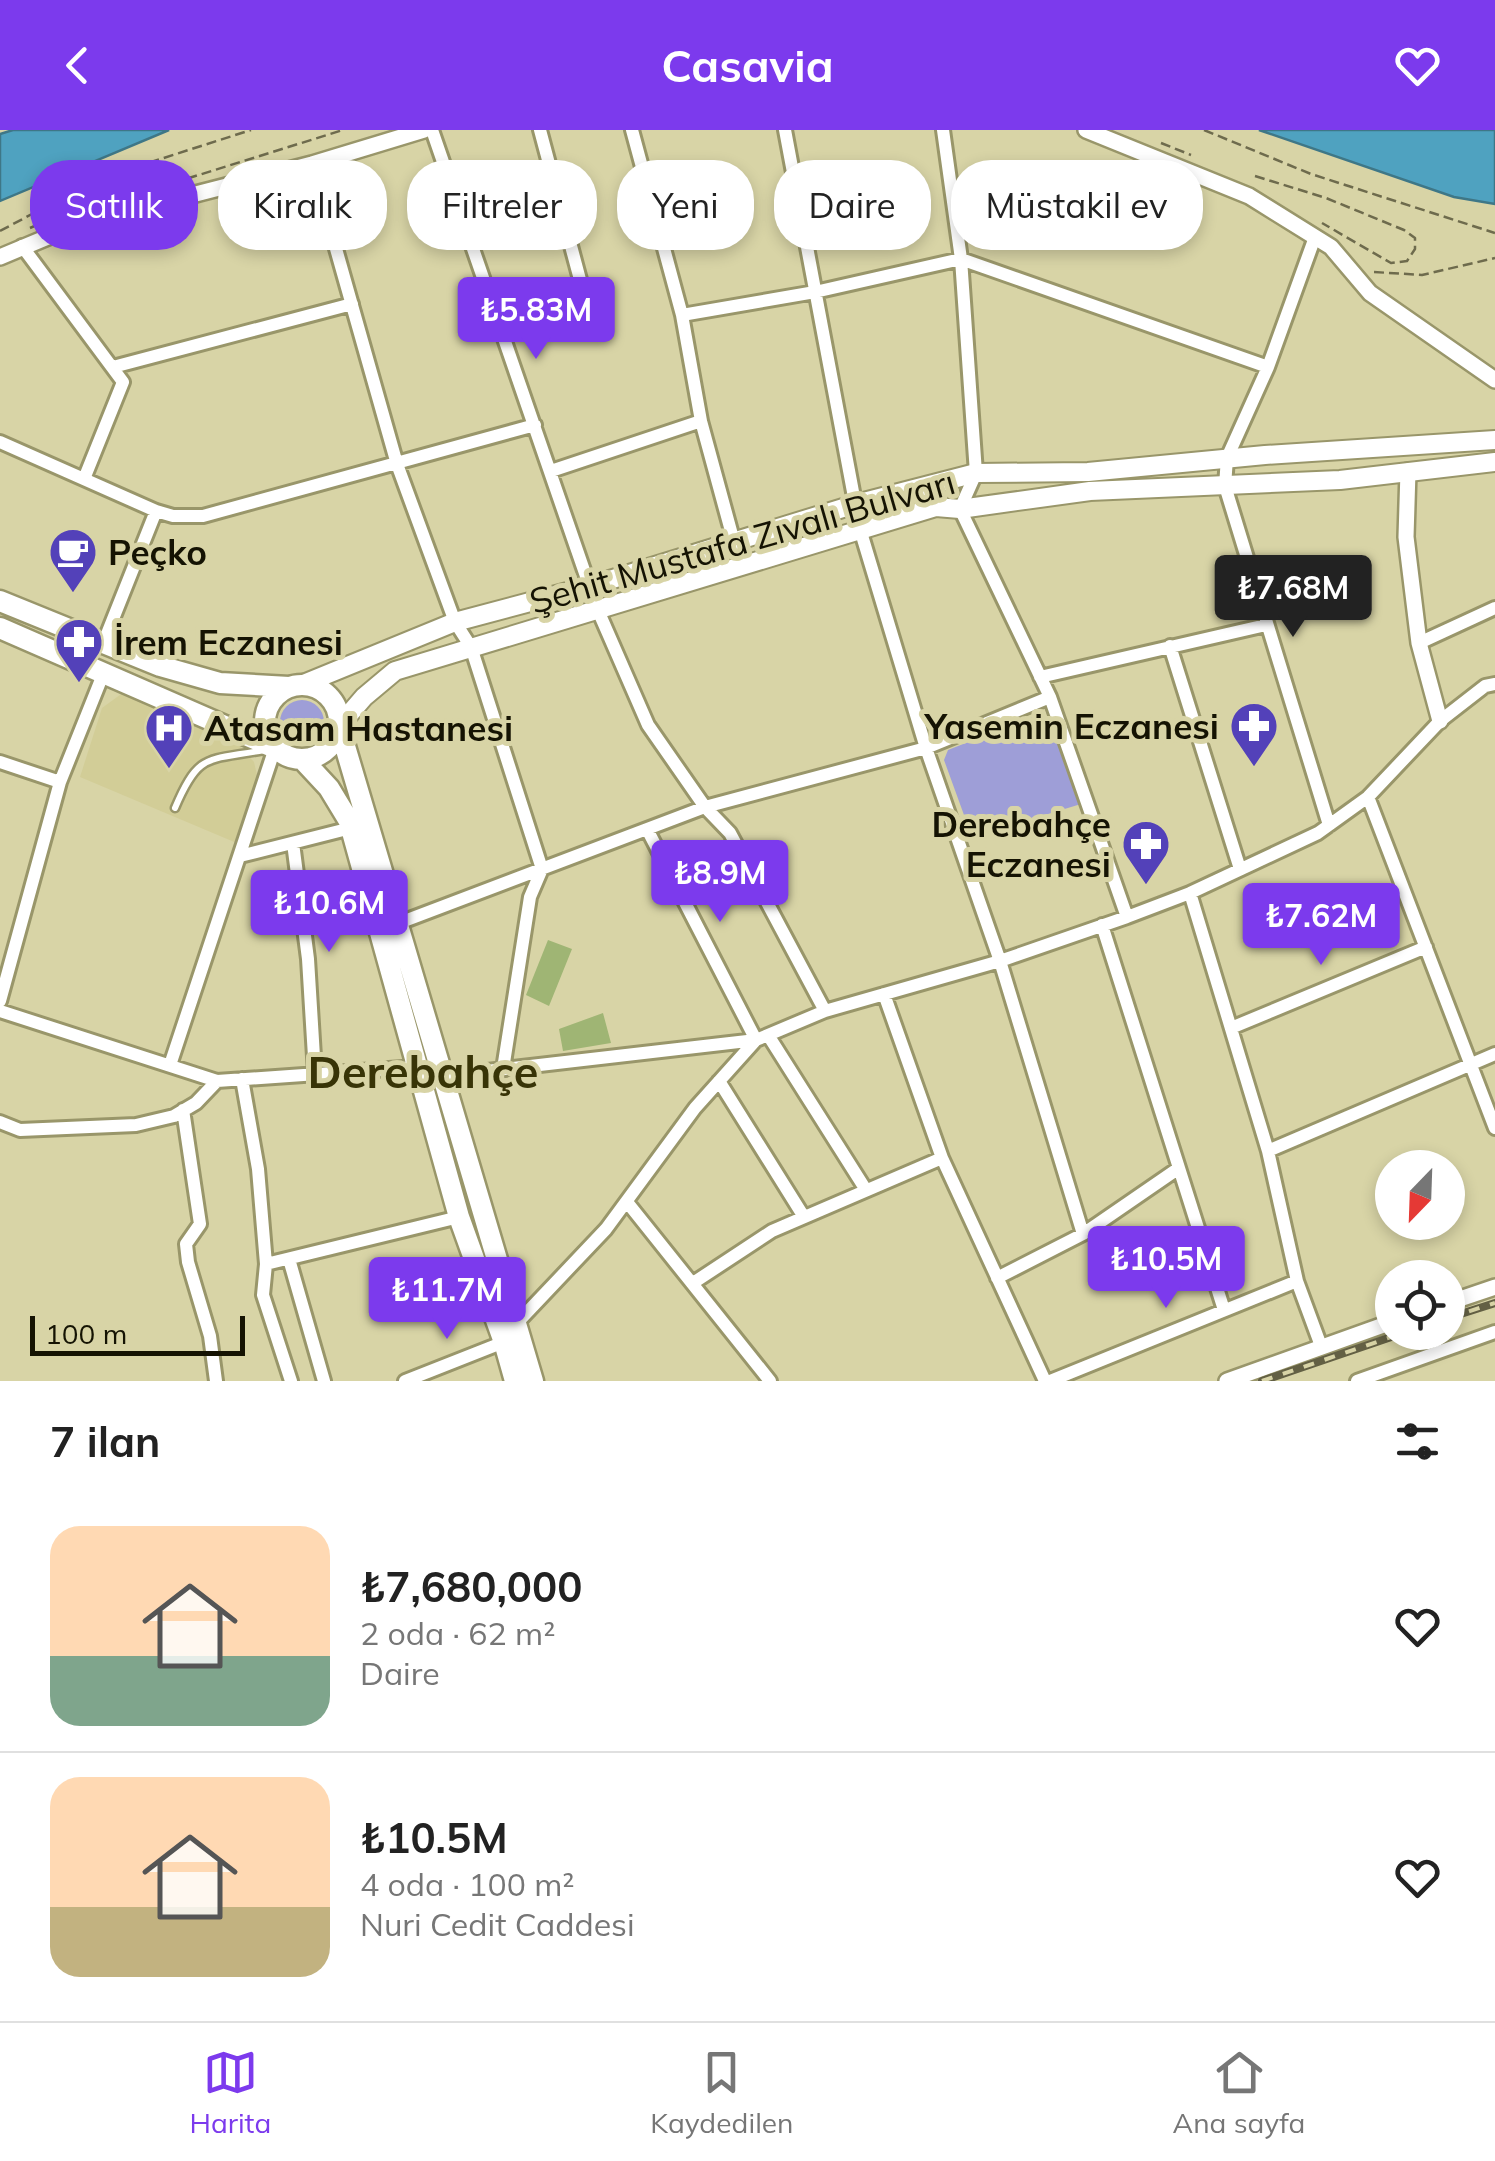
<!DOCTYPE html>
<html lang="tr">
<meta charset="utf-8">
<style>
:root{--surface:#fff;--page:#f6f6f6;--text:#222;--muted:#767676;--line:#e0e0e0;--accent:#7c3aed}
body{margin:0;font-family:Mulish,sans-serif;background:var(--page);color:var(--text);height:100vh;display:flex;flex-direction:column;font-size:38px;white-space:nowrap}
*{box-sizing:border-box;margin:0}
p{font-size:32px;color:var(--muted)}
.icon{flex:none;width:55px;height:55px;fill:none;stroke:currentColor;stroke-width:2;stroke-linecap:round;stroke-linejoin:round}
.map{position:relative;height:1251px;overflow:hidden}
.drawer{display:flex;flex-direction:column;background:var(--surface);flex:1}
.drawer>*{flex:none}
.banner{position:absolute;left:30px;top:30px;width:1435px;height:90px;display:flex;gap:20px}
.needle{width:65px;rotate:203deg}
.buttons{position:absolute;left:1375px;top:1020px;display:grid;gap:20px}
.buttons a{display:grid;place-items:center;width:90px;height:90px;border-radius:50%;background:var(--surface);box-shadow:0 5px 15px #0003;font-size:50px}
.scale{position:absolute;left:30px;bottom:25px;width:215px;box-sizing:border-box;padding-left:10px;border:5px solid #151303;border-top:0;font-size:28px;line-height:35px;white-space:nowrap;color:#151303;-webkit-text-stroke:8px #d8d4a6;paint-order:stroke}
.price{position:absolute;translate:-50% -85px;padding:0 22px;border-radius:10px;background:var(--accent);color:#fff;font-size:32px;line-height:65px;filter:drop-shadow(0 2px 5px #0008)}
.price::after{content:'';position:absolute;left:50%;top:60px;width:30px;height:22px;margin-left:-15px;background:inherit;clip-path:polygon(0 0,100% 0,50% 100%)}
.price.on{background:#222;color:#fff}
ul{padding:0;list-style:none}
li{display:flex;align-items:center;gap:30px;height:250px;padding:0 50px}
li+li{border-top:2px solid var(--line)}
li span{display:grid;place-items:center;flex:none;width:280px;height:200px;border-radius:30px;color:#555}
li>.icon{margin-inline-start:auto}
span .icon{width:120px;height:120px;fill:#fffc;stroke-width:1}
li b{font-size:42px}
h2{display:flex;justify-content:space-between;align-items:center;height:120px;padding:0 50px;font-size:42px}
.tag{padding:0 35px;border-radius:40px;background:var(--surface);box-shadow:0 5px 15px #0003;font-size:35px;line-height:90px}
.tag.on{background:var(--accent);color:#fff}
header{display:flex;justify-content:space-between;align-items:center;height:130px;padding:0 50px;background:var(--accent);color:#fff;font-size:45px;font-weight:700}
.dock{display:flex;justify-content:space-around;align-items:center;height:140px;border-top:2px solid var(--line);background:var(--surface);font-size:28px;color:var(--muted)}
.dock a{display:grid;justify-items:center;gap:5px}
.dock .on{color:var(--accent)}
.map>svg:first-child{display:block}
</style>
<header><svg class="icon" aria-label="back" viewBox="0 0 24 24"><path d="M15 5l-7 7 7 7"/></svg>Casavia<svg class="icon" aria-label="heart" viewBox="0 0 24 24"><path d="M12 20l-8-8c-3-5 5-10 8-4 3-6 11-1 8 4z"/></svg></header>
<div class="map">
<svg width="1495" height="1251" viewBox="0 0 1495 1251">
<rect width="100%" height="100%" fill="#d8d4a6"/>
<path fill="#d2cd97" d="M124,562L238,614L254,632L259,654L239,714L80,647L102,578Z"/>
<path fill="#9e9ed7" d="M280 592a22 22 0 1 1 44 0a22 22 0 1 1-44 0Z
M1040,584L1053,590L1081,674L972,707L944,630L948,620Z"/>
<path fill="#4fa2c0" stroke="#3e7787" stroke-width="2.5" d="M13,0H169L0,71V4Z
M1259,0H1495V74L1454,67Z"/>
<path fill="#9fb574" d="M548,810L572,819L549,876L526,865Z
M603,883L611,913L563,921L559,899Z"/>
<g fill="none" stroke-linecap="round" stroke-linejoin="round">
<g stroke="#99966a" stroke-width="11">
<path id="service" d="M175,678C199,621 208,631 264,620"/>
</g>
<g stroke="#99966a" stroke-width="18">
<path id="minor" d="M432,0L597,478L648,595L705,677L730,703L825,881
M540,0L582,157
M632,0L682,185L701,291L740,434
M785,0L860,399L926,618L1000,831L1083,1104
M943,0L961,129L976,343L960,379L1050,567L1127,787
M312,34L397,334L455,492L471,517L542,739L530,767L503,939
M1315,107L1268,237L1227,328L1225,356L1329,695
M22,116L123,252L84,349
M682,185L815,162L961,129L1268,237
M113,237L352,174
M0,312L156,381L173,386H203L535,295
M551,341L701,291
M1419,513L1495,478
M103,514L156,381
M1170,516L1240,739
M1040,547L1266,495
M0,632L60,652
M1368,667L1495,998
M647,699L756,910
M293,713L308,829L315,943
M240,726L351,698
M1190,763L1268,1021L1297,1151L1321,1216
M399,793L705,677L926,618L1050,567
M1102,795L1224,1180
M884,864L942,1028L1045,1251
M0,871L60,652L104,542
M0,881L217,951L417,937
M1231,898L1426,817
M768,905L866,1060
M170,935L275,618
M444,946L756,910
M242,949L258,1039L266,1134L263,1165L291,1251
M719,951L804,1087
M183,980L200,1094L186,1114L188,1132L210,1206L216,1251
M0,992L20,1000L136,995L174,986L196,973L217,951
M1268,1021L1495,924
M627,1072L770,1251
M289,1129L324,1251
M266,1134L459,1087
M997,1148L1083,1104L1179,1038
M693,1153L772,1101L942,1028
M516,1194L606,1099L695,978L756,910L825,881L1000,831L1127,787L1190,763L1318,703L1368,667L1440,591L1485,556L1495,554
M405,1251L504,1212
M1050,1251L1297,1151
M1357,1251L1495,1202"/>
</g>
<g stroke="#99966a" stroke-width="20">
<path id="tertiary" d="M1086,0L1249,66L1331,117L1370,163L1495,250
M0,127L79,94L312,34L424,0
M1408,341L1406,407L1419,513L1440,591
M1448,1173L1495,1157
M1227,1251L1392,1192"/>
</g>
<g stroke="#99966a" stroke-width="22">
<path id="secondary" d="M301,555L455,492L590,456L856,374L976,343L1088,342L1265,325L1495,310
M339,596L364,567L395,541L936,377L960,379L1090,361L1340,350L1495,332"/>
</g>
<g stroke="#99966a" stroke-width="25">
<path id="primary" d="M0,471L160,536L220,553L289,557
M0,498L275,618
M265 592a37 37 0 1 1 74 0a37 37 0 1 1-74 0Z
M339,596L533,1251
M302,629L329,658L349,691L459,1087L504,1212L515,1251"/>
</g>
<path stroke="#6e6b4d" stroke-width="2.5" stroke-dasharray="10 5" stroke-linecap="butt" d="M1204,0L1311,44L1495,103
M1161,13L1191,25
M1255,46L1326,68L1404,100L1415,108V119L1407,131L1391,133L1322,93
M173,53L343,0
M30,98L55,87
M0,101L98,49L251,0
M1374,142L1422,145L1495,128"/>
<use href="#service" stroke="#fff" stroke-width="6"/>
<use href="#minor" stroke="#fff" stroke-width="12"/>
<use href="#tertiary" stroke="#fff" stroke-width="15"/>
<use href="#secondary" stroke="#fff" stroke-width="18"/>
<use href="#primary" stroke="#fff" stroke-width="20"/>
<g stroke="#636044" stroke-width="8">
<path id="rail" d="M1448,1188L1495,1173
M1262,1251L1406,1202"/>
</g>
<use href="#rail" stroke="#d8d4a6" stroke-width="4" stroke-dasharray="11" stroke-linecap="butt"/>
</g>
<defs>
<g id="cafe-pin" transform="scale(2.5)"><path d="M0 17L-7.5 6A9.5 9.5 0 1 1 7.5 6Z" fill="#5341b9" stroke="#d8d4a6"/><path d="M-5.5-4.5H6V0H3Q3 3.5 0 3.5H-2.5Q-5.5 3.5-5.5 0ZM3-3.2v2h1.7v-2ZM-6 4.5H4V6H-6Z" fill="#fff"/></g>
<g id="pharmacy-pin" transform="scale(2.5)"><path d="M0 17L-7.5 6A9.5 9.5 0 1 1 7.5 6Z" fill="#5341b9" stroke="#d8d4a6"/><path d="M-2-6h4v4h4v4h-4v4h-4v-4h-4v-4h4Z" fill="#fff"/></g>
<g id="hospital-pin" transform="scale(2.5)"><path d="M0 17L-7.5 6A9.5 9.5 0 1 1 7.5 6Z" fill="#5341b9" stroke="#d8d4a6"/><path d="M-5-5h3v3.5h4V-5h3V5h-3V1.5h-4V5h-3Z" fill="#fff"/></g>
</defs>
<g fill-rule="evenodd">
<use href="#cafe-pin" x="73" y="422"/>
<use href="#pharmacy-pin" x="79" y="512"/>
<use href="#pharmacy-pin" x="1254" y="596"/>
<use href="#hospital-pin" x="169" y="598"/>
<use href="#pharmacy-pin" x="1146" y="714"/>
</g>
<g text-anchor="middle" dominant-baseline="central" stroke-width="10" stroke-linejoin="round" paint-order="stroke">
<g font-size="35" fill="#151303" stroke="#d8d4a6">
<text transform="translate(742 411) rotate(-16)">Şehit Mustafa Zıvalı Bulvarı</text>
</g>
<g font-size="35" font-weight="bold" fill="#151303" stroke="#d8d4a6" text-anchor="start">
<text x="108" y="422">Peçko</text>
<text x="114" y="512">İrem Eczanesi</text>
<text x="1219" y="596" text-anchor="end">Yasemin Eczanesi</text>
<text x="204" y="598">Atasam Hastanesi</text>
<text x="1111" y="694" text-anchor="end">Derebahçe<tspan x="1111" dy="40">Eczanesi</tspan></text>
</g>
<g font-size="45" font-weight="bold" fill="#383407" stroke="#d8d4a6">
<text x="423" y="941">Derebahçe</text>
</g>
</g>
</svg>
<div class="buttons">
<a><svg class="needle" viewBox="-14 -14 28 28"><path d="M0-13l5 13h-10z" fill="#e53935"/><path d="M0 13l5-13h-10z" fill="#767676"/></svg></a>
<a><svg class="icon" aria-label="locate" viewBox="0 0 24 24"><circle cx="12" cy="12" r="6"/><path d="M12 2v4M12 18v4M2 12h4M18 12h4"/></svg></a>
</div>
<div class="scale">100 m</div>
<b class="price" style="left:536px;top:232px">₺5.83M</b>
<b class="price on" style="left:1293px;top:510px">₺7.68M</b>
<b class="price" style="left:720px;top:795px">₺8.9M</b>
<b class="price" style="left:329px;top:825px">₺10.6M</b>
<b class="price" style="left:1321px;top:838px">₺7.62M</b>
<b class="price" style="left:1166px;top:1181px">₺10.5M</b>
<b class="price" style="left:447px;top:1212px">₺11.7M</b>
<div class="banner">
<a class="tag on">Satılık</a>
<a class="tag">Kiralık</a>
<a class="tag">Filtreler</a>
<a class="tag">Yeni</a>
<a class="tag">Daire</a>
<a class="tag">Müstakil ev</a>
</div>
</div>
<section class="drawer">
<h2>7 ilan<svg class="icon" aria-label="filters" viewBox="0 0 24 24"><path d="M4 7h16M4 17h16"/><circle cx="9" cy="7" r="2"/><circle cx="15" cy="17" r="2"/></svg></h2>
<ul>
<li><span style="background:linear-gradient(#ffd9b3 65%,#7fa58c 0)"><svg class="icon" aria-label="home" viewBox="0 0 24 24"><path d="M3 11l9-7 9 7M6 9v11h12V9"/></svg></span><div><b>₺7,680,000</b><p>2 oda · 62 m²</p><p>Daire</p></div><svg class="icon" aria-label="heart" viewBox="0 0 24 24"><path d="M12 20l-8-8c-3-5 5-10 8-4 3-6 11-1 8 4z"/></svg></li>
<li><span style="background:linear-gradient(#ffd9b3 65%,#c2b280 0)"><svg class="icon" aria-label="home" viewBox="0 0 24 24"><path d="M3 11l9-7 9 7M6 9v11h12V9"/></svg></span><div><b>₺10.5M</b><p>4 oda · 100 m²</p><p>Nuri Cedit Caddesi</p></div><svg class="icon" aria-label="heart" viewBox="0 0 24 24"><path d="M12 20l-8-8c-3-5 5-10 8-4 3-6 11-1 8 4z"/></svg></li>
</ul>
</section>
<nav class="dock">
<a class="on"><svg class="icon" aria-label="map" viewBox="0 0 24 24"><path d="M3 6l6-2 6 2 6-2v14l-6 2-6-2-6 2zM9 4v14M15 6v14"/></svg>Harita</a>
<a><svg class="icon" aria-label="saved" viewBox="0 0 24 24"><path d="M7 4h10v16l-5-4-5 4z"/></svg>Kaydedilen</a>
<a><svg class="icon" aria-label="home" viewBox="0 0 24 24"><path d="M3 11l9-7 9 7M6 9v11h12V9"/></svg>Ana sayfa</a>
</nav>
